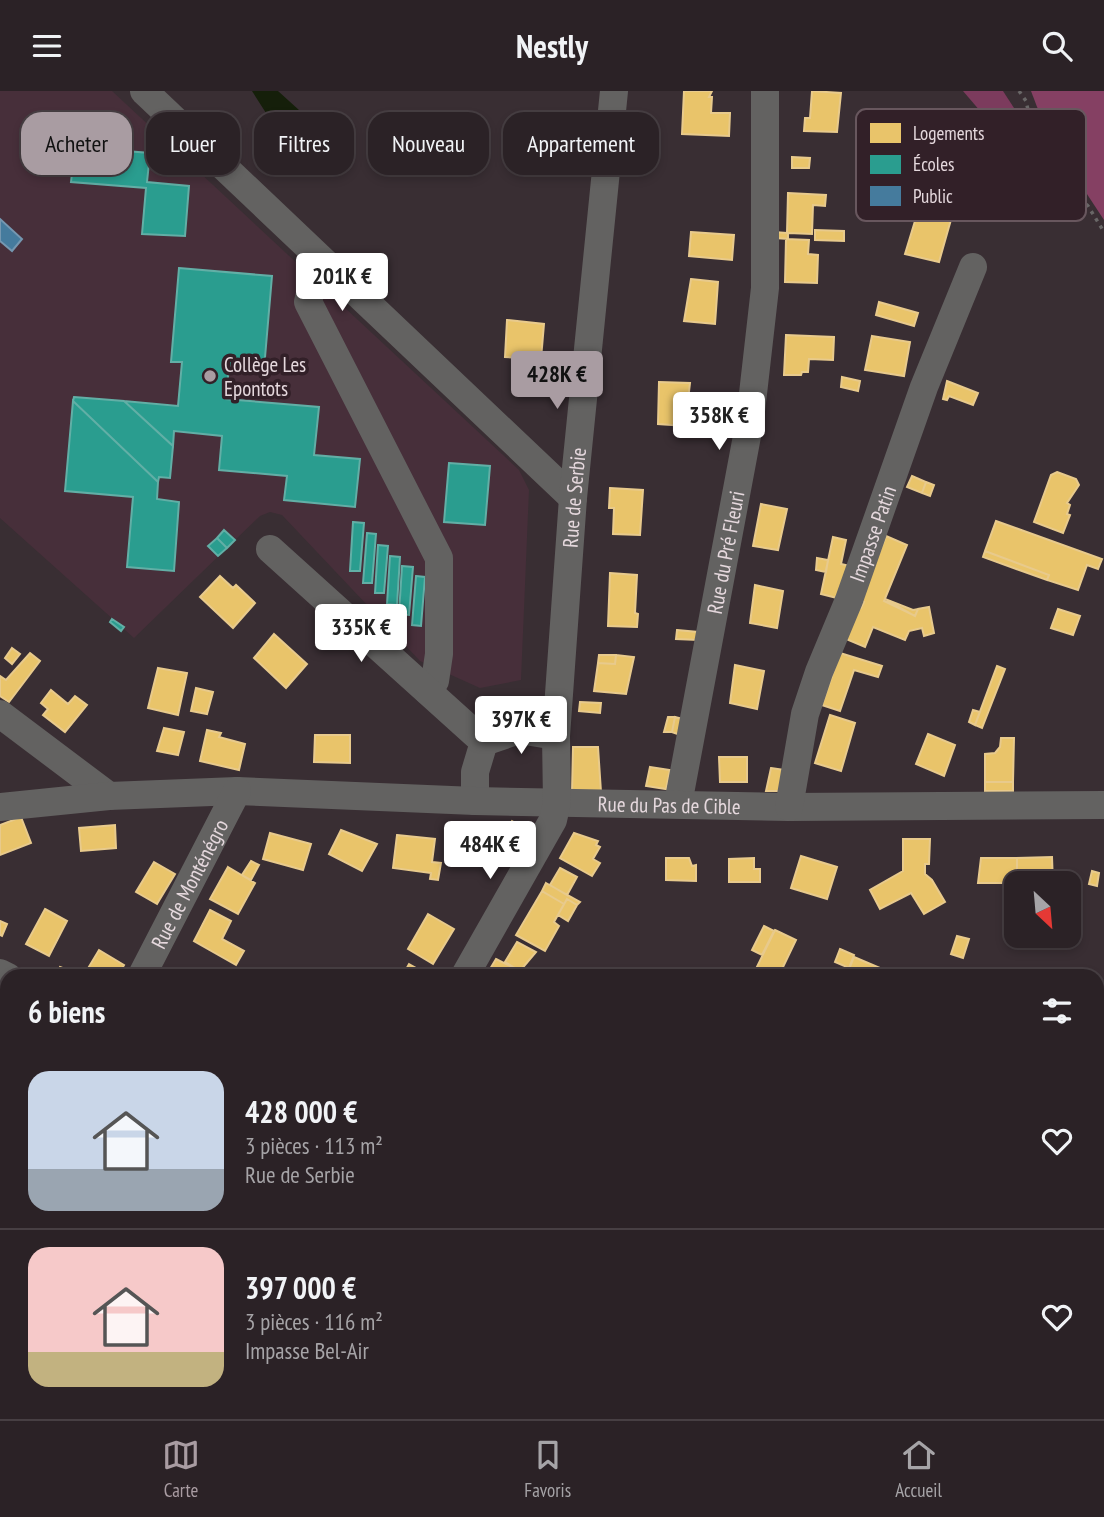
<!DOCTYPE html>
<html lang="fr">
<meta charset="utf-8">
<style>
:root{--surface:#2b2226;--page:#332a2e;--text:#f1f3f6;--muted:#a6a4a7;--line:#473f43;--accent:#a99ca2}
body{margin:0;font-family:"PT Sans Narrow",sans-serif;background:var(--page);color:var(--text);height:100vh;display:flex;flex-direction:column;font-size:26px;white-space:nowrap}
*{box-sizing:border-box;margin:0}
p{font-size:23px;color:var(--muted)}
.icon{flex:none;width:38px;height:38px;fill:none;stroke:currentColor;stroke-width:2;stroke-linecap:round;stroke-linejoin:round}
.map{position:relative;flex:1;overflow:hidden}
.side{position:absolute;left:0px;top:878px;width:1104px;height:450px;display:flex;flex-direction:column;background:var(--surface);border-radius:21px 21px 0 0;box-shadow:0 4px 10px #0003,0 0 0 2px var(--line)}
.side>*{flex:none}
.top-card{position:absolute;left:21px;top:21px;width:700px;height:63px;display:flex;gap:14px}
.needle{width:46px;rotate:154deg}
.fabs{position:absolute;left:1004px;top:780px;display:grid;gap:14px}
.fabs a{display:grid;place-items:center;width:77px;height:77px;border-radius:14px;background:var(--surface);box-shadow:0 4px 10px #0003,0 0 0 2px var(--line);font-size:35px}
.price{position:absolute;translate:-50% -60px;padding:0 16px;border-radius:7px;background:#fff;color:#222;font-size:23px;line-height:46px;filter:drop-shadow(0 2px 4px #0008)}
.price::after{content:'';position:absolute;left:50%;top:42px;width:21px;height:16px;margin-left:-10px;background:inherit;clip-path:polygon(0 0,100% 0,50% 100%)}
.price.active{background:var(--accent);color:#111}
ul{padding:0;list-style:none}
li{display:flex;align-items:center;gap:21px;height:175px;padding:0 28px}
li+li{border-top:2px solid var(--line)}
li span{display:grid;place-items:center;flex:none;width:196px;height:140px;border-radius:21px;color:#555}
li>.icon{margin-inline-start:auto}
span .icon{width:84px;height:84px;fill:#fffc;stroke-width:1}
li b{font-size:30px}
h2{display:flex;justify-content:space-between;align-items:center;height:84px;padding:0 28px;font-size:30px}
.pill{padding:0 24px;border-radius:21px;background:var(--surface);box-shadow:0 4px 10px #0003,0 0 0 2px var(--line);font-size:24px;line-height:63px}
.pill.active{background:var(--accent);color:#111}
header{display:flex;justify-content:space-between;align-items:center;height:91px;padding:0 28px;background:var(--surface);font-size:32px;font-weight:800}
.tab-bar{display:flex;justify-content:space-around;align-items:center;height:98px;border-top:2px solid var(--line);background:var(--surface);font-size:19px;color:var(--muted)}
.tab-bar a{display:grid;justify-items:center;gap:4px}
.tab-bar .active{color:var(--accent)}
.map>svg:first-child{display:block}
</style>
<header><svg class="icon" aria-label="menu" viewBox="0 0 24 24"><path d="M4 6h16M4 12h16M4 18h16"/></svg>Nestly<svg class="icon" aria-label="search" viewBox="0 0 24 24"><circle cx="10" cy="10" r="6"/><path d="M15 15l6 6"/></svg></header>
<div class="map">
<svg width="1104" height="1328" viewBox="0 0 1104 1328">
<rect width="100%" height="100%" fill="#392e33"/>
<path fill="#472f3a" d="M0,0H112L519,379L529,399L521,589L480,597L420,570L282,424L270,421L260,425L134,547L0,427Z"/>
<path fill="#7c3b5d" d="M963,0H1003L1014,17L1028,76Z"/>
<path fill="#854063" d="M1031,0H1104V129L1047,42Z"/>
<path fill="#151f0a" d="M252,0H278L310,29L311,38L300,44L279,27L266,22Z"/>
<path fill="#e9c46a" stroke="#e8ca8c" stroke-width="2" d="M684,0H712L709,6H712L711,22H730L729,45L682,43Z
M812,0L841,2L837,41L804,40L805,27H810Z
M627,31L637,32L636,43L626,42Z
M792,66L810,67L809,77H792Z
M950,76L974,98L954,118L939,171L905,163L922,107Z
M788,102L826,104L825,115L813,114L812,143L788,142V148L775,147V141L787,142Z
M815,139L844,140V150L815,149Z
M691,141L734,144L732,169L689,165Z
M786,148L809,149L808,163L818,164L817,192L785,191Z
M691,188L718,191L715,233L684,230Z
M879,211L918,222L914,235L876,224Z
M507,229L544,233L541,268L505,266Z
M786,244L834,246L833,269L809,268L808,281H802L801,284H784Z
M872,245L910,251L904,285L865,279Z
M842,286L860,290L858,300L841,296Z
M947,290L978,302L973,314L949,305L947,309L943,308Z
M659,291L690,292L685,335L658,333Z
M1057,381L1076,388L1079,394L1067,412L1070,414L1067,423L1070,424L1063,442L1034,431L1051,384Z
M912,385L926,391L922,402L907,396Z
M926,391L934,394L930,405L922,402Z
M610,397L643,399L640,444L613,443L614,417H609Z
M761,413L787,418L778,459L753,455Z
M996,430L1102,468L1098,478L1087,474L1078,499L1047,489L1049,484L985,460Z
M886,445L907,454L884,510L915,525L918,518L929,516L934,542L924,545L922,537L909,540L905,549L873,536L865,556L846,548L857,515L861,517L864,511L860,509Z
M833,446L846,449L841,473L850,475L837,507L821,503Z
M985,460L1049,484L1047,489L983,466Z
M817,467L828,469L826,481L816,479Z
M610,482L637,484L635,522L638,523L637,536L608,535Z
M220,485L233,497L236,494L255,512L233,537L200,506Z
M755,494L783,500L777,537L750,532Z
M885,508L913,519L918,518L915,525Z
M1058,518L1080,525L1073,544L1051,537Z
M677,539L698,541V549L676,548Z
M274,543L307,573L286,597L254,567Z
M12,557L20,563L12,573L5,567Z
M30,562L40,570L9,611L0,605V585L6,589Z
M840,562L882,575L878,586L854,579L840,620L822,614Z
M599,564H616L615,573L598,572Z
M616,564L634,566L626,603L594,600L598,572L615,573Z
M735,574L764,580L757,618L730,612Z
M997,575L1005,578L982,637L975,634Z
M158,577L187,582L178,624L148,617Z
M196,597L213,601L207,623L191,620Z
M51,599L68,613L75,605L87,614L65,641L43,624L48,618L41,612Z
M580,611L601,612L600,622L579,620Z
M973,619L980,621L975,634L969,631Z
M830,624L855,632L841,680L815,672Z
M668,626H675L672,641H664Z
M675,626L683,628L680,644L672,641Z
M164,637L184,641L178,664L157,660Z
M207,639L221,642L219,646L245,653L239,679L200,670Z
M928,643L955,654L944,685L916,673Z
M315,644H350V672L314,671Z
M1001,647H1014L1013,691H985V663L995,662L1000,656Z
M573,656H598L601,701H572Z
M719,666H747V691H720Z
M650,676L670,679L666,698L646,695Z
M771,677L785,679L780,700H766Z
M985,691H1013V700H985Z
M21,726L31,752L0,764V734Z
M512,730L531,741L511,775L503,771L510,759L499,752Z
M115,734L116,757L81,760L79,737Z
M341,739L377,753L362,780L329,763Z
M270,742L311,753L303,779L263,768Z
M574,742L598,750L596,754L600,756L593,768L600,772L592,785L560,767Z
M397,744L435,748L432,771L441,772L438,789L430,788L431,782L393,777Z
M903,748H930L929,773H925V783L932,789L945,811L924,823L911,802L880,818L870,799L903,780Z
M801,765L837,776L827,808L791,797Z
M1052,766L1053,793L1017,792V767Z
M666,767H689L692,775L696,774V790L666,789Z
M754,767V778H760V791H729V768Z
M981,767H1017V792H978Z
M251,770L259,774L251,789L242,784Z
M154,771L175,783L157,813L136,801Z
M228,776L255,792L238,823L210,808Z
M560,777L577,786L567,804L550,794Z
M1092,780L1099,782L1097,795L1089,793Z
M546,792L580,811L577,814L567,808L564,813L542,800Z
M542,800L564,813L554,831L559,835L545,860L516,844Z
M567,808L577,814L568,830L558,824Z
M45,818L67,830L49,865L26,853Z
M210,819L231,830L222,848L244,860L236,874L194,850Z
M428,823L454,838L433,873L408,858Z
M0,830L7,833L2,845L0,844Z
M764,835L774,840L762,864L752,859Z
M775,839L796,849L783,876L790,880L788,886H752Z
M957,845L969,848L963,867L951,863Z
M517,851L536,861L520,880L505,871Z
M840,858L854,864L849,877L835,871Z
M99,859L124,874L117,886L84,884Z
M854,866L901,886H846Z
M496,868L520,880L516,886H491L494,881L490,878Z
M409,873L432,886H416L405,880Z
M60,876L76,882L75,886H55Z
M0,903L7,906V928L0,925Z
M7,1017V1040L0,1037V1029Z
M0,1196L7,1200V1226L2,1235Z
M1097,1270L1104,1273V1299L1097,1296Z
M160,1321L170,1326L173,1328H156Z
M172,1321H198L194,1328H173L170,1326Z
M240,1321H271L267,1328H247Z
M282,1321H293L291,1328H280Z
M293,1321H350L349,1328H291Z
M519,1321H546L545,1328L518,1325Z
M944,1321H970L977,1324L975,1328H942Z
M1039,1321L1055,1328H1015L1004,1322Z
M577,1323L599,1328H576Z"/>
<path fill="#2a9d8f" stroke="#62afa6" stroke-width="2" d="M75,56L150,62L147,91L189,95L185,145L142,143L146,97L71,91Z
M179,177L272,185L264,278L229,275L226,308L319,316L314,364L360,368L355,416L284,409L287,385L219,379L222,345L174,340L173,355L124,310L178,315L182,271H171Z
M74,306L124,310L173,355L170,387L159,386L158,391L73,310Z
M73,310L158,391L157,408L179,411L174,480L127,476L133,406L65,400Z
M449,372L490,375L485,434L444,431Z
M353,431L364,432L360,480H350Z
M224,439L235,449L227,457L217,447Z
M367,442L376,443L372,492H363Z
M217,447L227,457L218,465L208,455Z
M378,454L388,455L384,502H375Z
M390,465L400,466L397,514L387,513Z
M402,475L413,476L409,524L399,523Z
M416,485L425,486L421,535L412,534Z
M112,528L124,536L121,540L110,531Z"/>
<path fill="#457b9d" stroke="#7597b0" stroke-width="2" d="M0,128L22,148L12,160L0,150Z"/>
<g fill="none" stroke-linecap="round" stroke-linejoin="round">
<path stroke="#696767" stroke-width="3.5" stroke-dasharray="3.5 5" stroke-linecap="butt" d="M1019,0L1026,10L1036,54L1046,74L1088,115L1104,141"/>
<g stroke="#636261" stroke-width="28">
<path d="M144,0L573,407"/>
<path d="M328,175L312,194L308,211L439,467V563L435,590L428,600"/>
<path d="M270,458L484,651"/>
<path d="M0,623L109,705"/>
<path d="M484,651L519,639L556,645"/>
<path d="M475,710V681L484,651"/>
<path id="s1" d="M678,713L750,329L765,197V0"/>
<path id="s2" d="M0,716L109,705L237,700L475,710L789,716L1104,714"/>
<path id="s3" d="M789,716L805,623L819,581L849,509L924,296L973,176"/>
<path d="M0,882L8,886"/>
<path id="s4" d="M141,886L237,700"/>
<path id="s5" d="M464,886L553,729L557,711L556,645L573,407L614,0"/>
<path d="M0,1141L7,1129"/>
<path d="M1070,1321L1087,1328"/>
<path d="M216,1328L220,1321"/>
</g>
</g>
<circle fill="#a99ca2" stroke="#322028" stroke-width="2.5" cx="210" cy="285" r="7"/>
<g text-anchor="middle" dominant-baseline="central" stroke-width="7" stroke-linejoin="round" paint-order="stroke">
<g font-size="21" fill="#e5d8dd" stroke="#322028" text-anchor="start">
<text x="224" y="273">Collège Les<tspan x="224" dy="24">Epontots</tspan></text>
</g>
<g font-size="21" fill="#e5d8dd" stroke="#322028">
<text stroke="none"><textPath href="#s5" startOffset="504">Rue de Serbie</textPath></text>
<text stroke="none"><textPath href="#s3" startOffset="287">Impasse Patin</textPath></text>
<text stroke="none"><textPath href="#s1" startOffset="256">Rue du Pré Fleuri</textPath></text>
<text stroke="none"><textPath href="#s2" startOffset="670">Rue du Pas de Cible</textPath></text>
<text stroke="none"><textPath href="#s4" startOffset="105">Rue de Monténégro</textPath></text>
</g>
</g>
<rect x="856" y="18" width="230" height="112" rx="10" fill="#322028" stroke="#68575e" stroke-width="2"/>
<rect x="870" y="32" width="31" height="20" fill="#e9c46a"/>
<rect x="870" y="64" width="31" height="19" fill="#2a9d8f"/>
<rect x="870" y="95" width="31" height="20" fill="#457b9d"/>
<g font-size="19" fill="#e5d8dd">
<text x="913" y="49">Logements</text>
<text x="913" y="80">Écoles</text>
<text x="913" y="112">Public</text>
</g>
</svg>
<div class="fabs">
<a><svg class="needle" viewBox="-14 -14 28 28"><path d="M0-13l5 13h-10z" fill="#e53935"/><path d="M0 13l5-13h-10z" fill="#a6a4a7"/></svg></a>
</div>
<b class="price" style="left:342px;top:222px">201K €</b>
<b class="price active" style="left:557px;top:320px">428K €</b>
<b class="price" style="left:719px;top:361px">358K €</b>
<b class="price" style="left:361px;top:573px">335K €</b>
<b class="price" style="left:521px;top:665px">397K €</b>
<b class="price" style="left:490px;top:790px">484K €</b>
<div class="top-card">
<a class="pill active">Acheter</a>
<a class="pill">Louer</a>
<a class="pill">Filtres</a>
<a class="pill">Nouveau</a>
<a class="pill">Appartement</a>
</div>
<section class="side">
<h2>6 biens<svg class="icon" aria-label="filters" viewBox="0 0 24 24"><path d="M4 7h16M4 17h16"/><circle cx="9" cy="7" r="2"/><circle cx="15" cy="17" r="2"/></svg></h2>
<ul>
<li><span style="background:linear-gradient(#c9d6e8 70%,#9aa5b1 0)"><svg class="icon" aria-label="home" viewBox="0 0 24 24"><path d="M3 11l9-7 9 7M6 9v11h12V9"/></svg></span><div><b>428 000 €</b><p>3 pièces · 113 m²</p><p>Rue de Serbie</p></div><svg class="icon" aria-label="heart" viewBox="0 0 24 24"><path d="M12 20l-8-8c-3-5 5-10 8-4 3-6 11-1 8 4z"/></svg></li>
<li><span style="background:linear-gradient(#f6c9c9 75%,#c2b280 0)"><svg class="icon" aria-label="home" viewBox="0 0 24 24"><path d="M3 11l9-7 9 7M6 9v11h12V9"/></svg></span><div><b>397 000 €</b><p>3 pièces · 116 m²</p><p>Impasse Bel-Air</p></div><svg class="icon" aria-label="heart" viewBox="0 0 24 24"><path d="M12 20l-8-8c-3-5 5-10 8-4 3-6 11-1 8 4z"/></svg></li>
</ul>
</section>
</div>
<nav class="tab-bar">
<a class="active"><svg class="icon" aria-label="map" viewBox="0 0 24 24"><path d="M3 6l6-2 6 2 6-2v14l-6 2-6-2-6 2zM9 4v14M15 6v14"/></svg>Carte</a>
<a><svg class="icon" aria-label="saved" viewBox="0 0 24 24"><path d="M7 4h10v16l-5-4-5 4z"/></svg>Favoris</a>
<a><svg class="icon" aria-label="home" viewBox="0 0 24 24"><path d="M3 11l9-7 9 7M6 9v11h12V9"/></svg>Accueil</a>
</nav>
